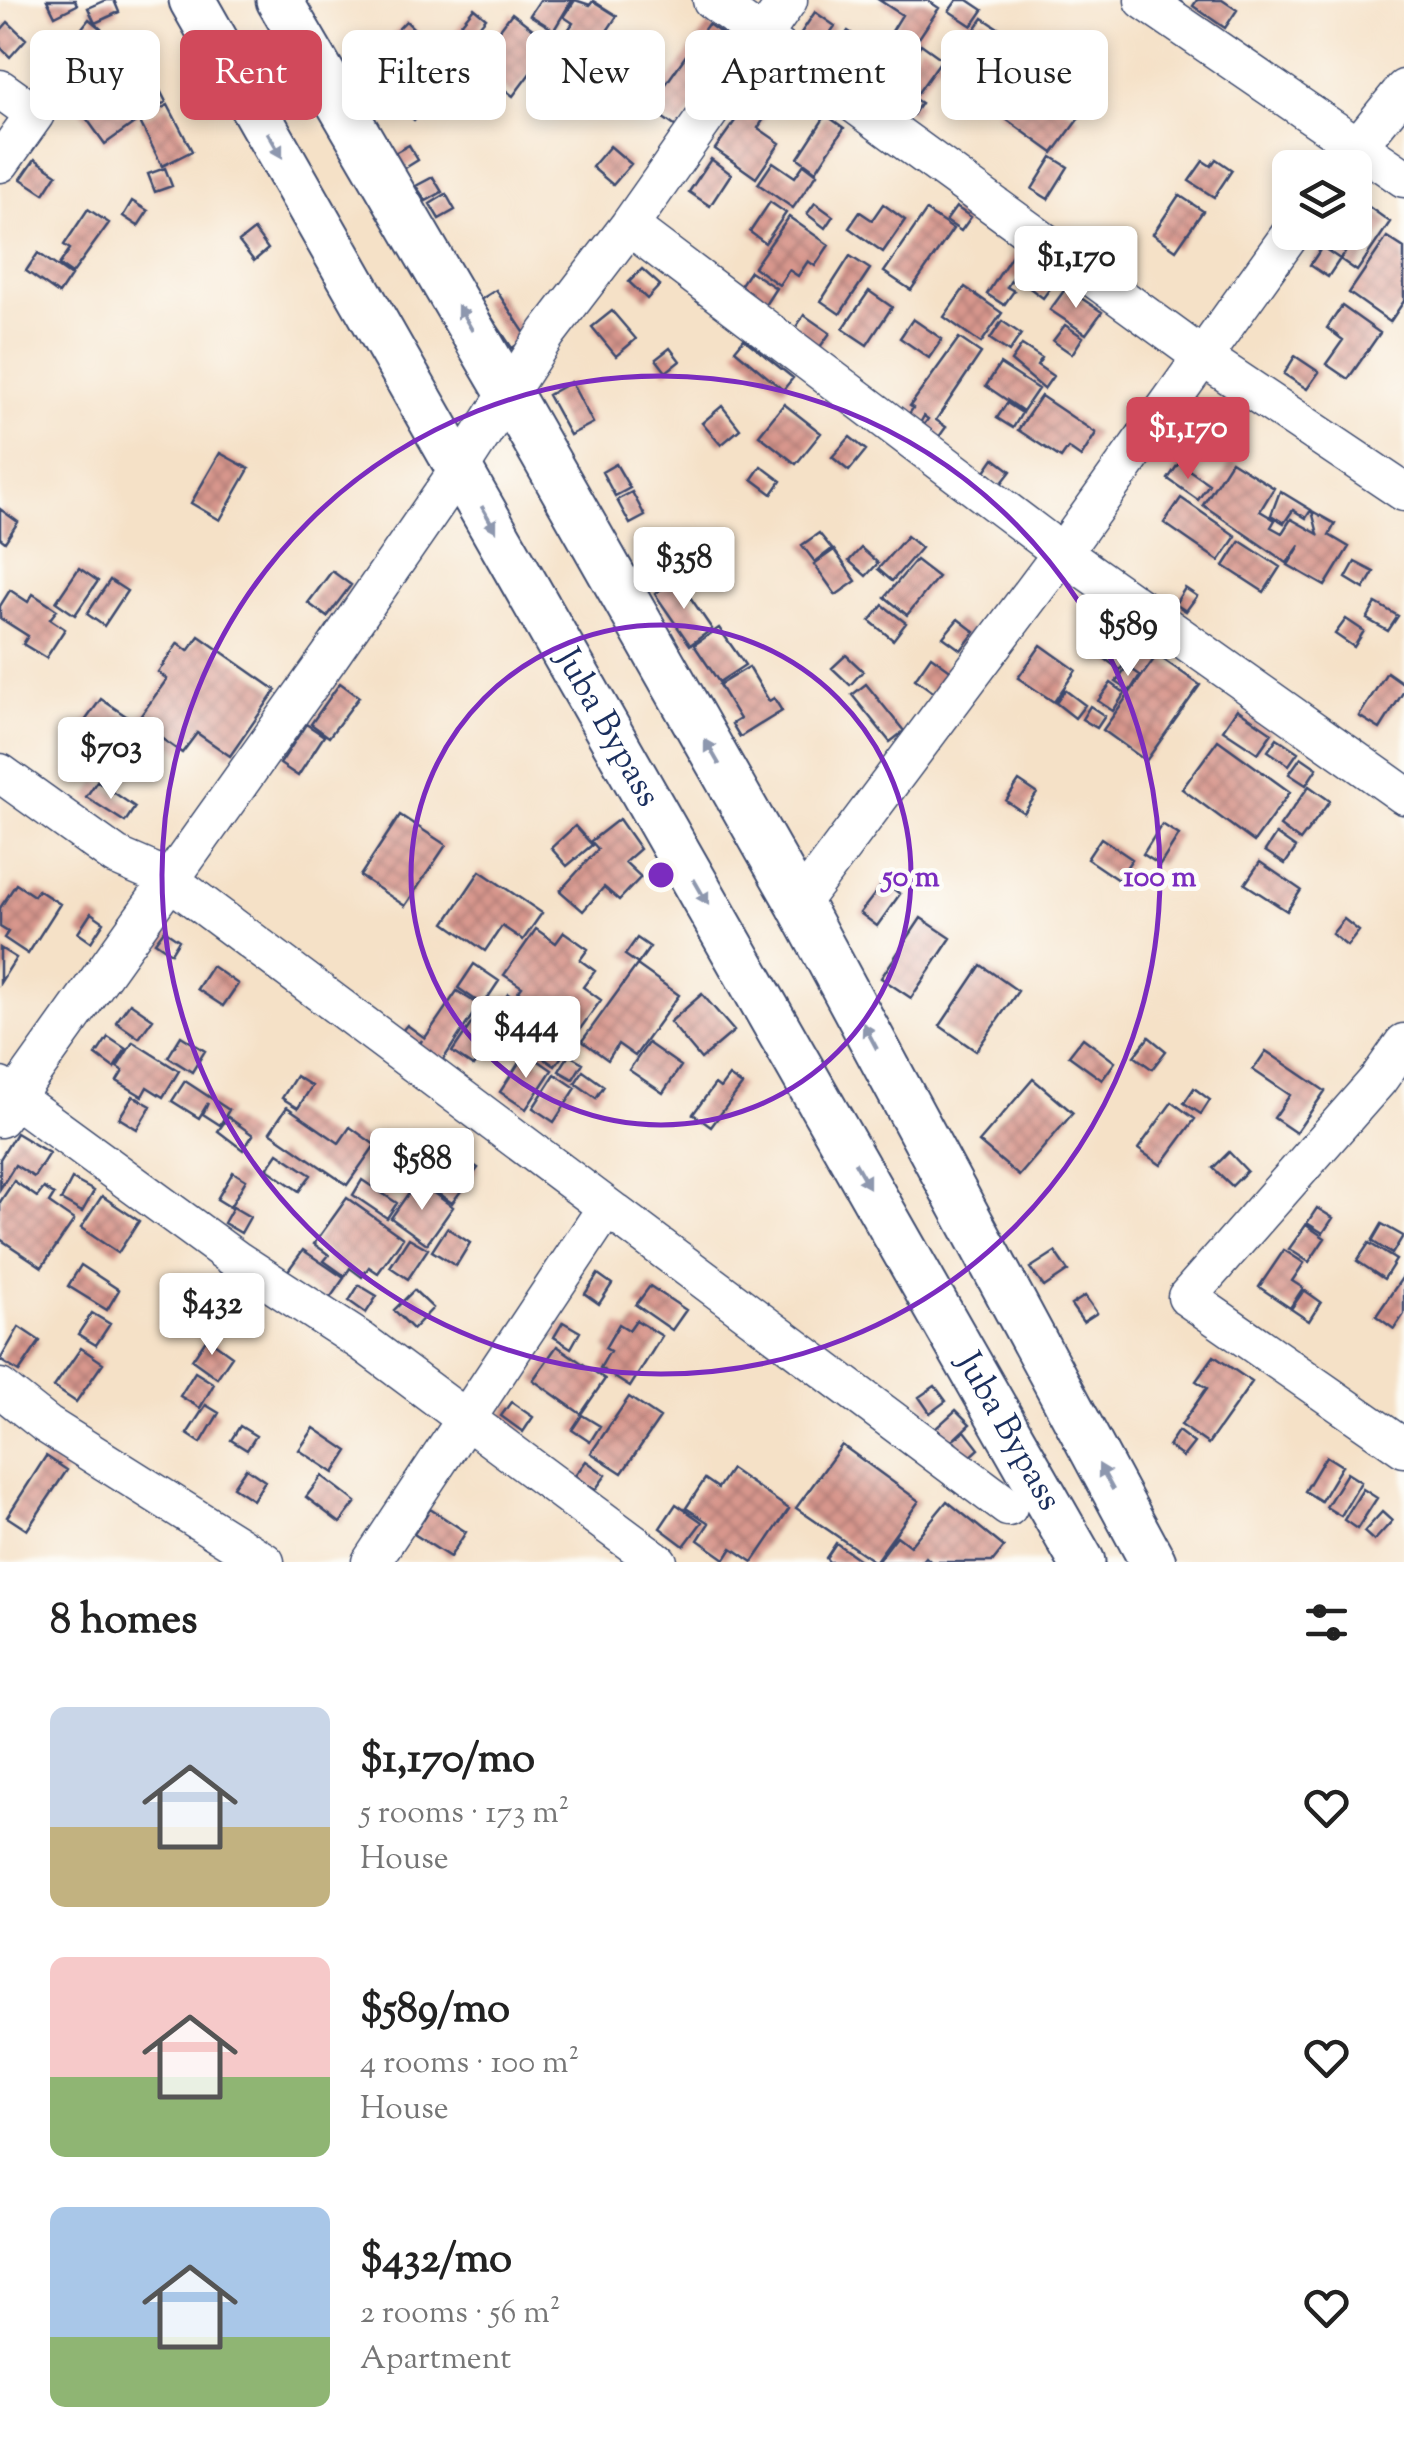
<!DOCTYPE html>
<meta charset="utf-8">
<style>
:root{--surface:#fff;--page:#f6f6f6;--text:#222;--muted:#767676;--accent:#d1495b}
body{margin:0;font-family:"Sorts Mill Goudy",serif;background:var(--page);color:var(--text);height:100vh;display:flex;flex-direction:column;font-size:38px;white-space:nowrap}
*{box-sizing:border-box;margin:0}
p{font-size:32px;color:var(--muted)}
.icon{flex:none;width:55px;height:55px;fill:none;stroke:currentColor;stroke-width:2;stroke-linecap:round;stroke-linejoin:round}
.map{position:relative;height:1562px;overflow:hidden}
.side{display:flex;flex-direction:column;background:var(--surface);flex:1}
.side>*{flex:none}
.banner{position:absolute;left:30px;top:30px;width:1345px;height:90px;display:flex;gap:20px}
.fabs{position:absolute;left:1272px;top:150px;display:grid;gap:20px}
.fabs a{display:grid;place-items:center;width:100px;height:100px;border-radius:15px;background:var(--surface);box-shadow:0 5px 15px #0003;font-size:50px}
.price{position:absolute;translate:-50% -85px;padding:0 22px;border-radius:10px;background:#fff;color:#222;font-size:32px;line-height:65px;filter:drop-shadow(0 2px 5px #0008)}
.price::after{content:'';position:absolute;left:50%;top:60px;width:30px;height:22px;margin-left:-15px;background:inherit;clip-path:polygon(0 0,100% 0,50% 100%)}
.price.on{background:var(--accent);color:#fff}
ul{padding:0;list-style:none}
li{display:flex;align-items:center;gap:30px;height:250px;padding:0 50px}
li span{display:grid;place-items:center;flex:none;width:280px;height:200px;border-radius:15px;color:#555}
li>.icon{margin-inline-start:auto}
span .icon{width:120px;height:120px;fill:#fffc;stroke-width:1}
li b{font-size:42px}
h2{display:flex;justify-content:space-between;align-items:center;height:120px;padding:0 50px;font-size:42px}
.tag{padding:0 35px;border-radius:15px;background:var(--surface);box-shadow:0 5px 15px #0003;font-size:35px;line-height:90px}
.tag.on{background:var(--accent);color:#fff}
.map>svg:first-child{display:block}
</style>
<div class="map">
<svg width="1404" height="1562" viewBox="0 0 1404 1562">
<defs>
<pattern id="building-cross-hatch" width="8" height="8" patternUnits="userSpaceOnUse" patternTransform="scale(2.5)"><rect width="8" height="8" fill="#d8978d"/><path d="M0 0l8 8M0 8l8-8" fill="none" stroke="#ae7c76"/></pattern>
</defs>
<rect width="100%" height="100%" fill="#fdfcf7"/>
<filter id="ink" filterUnits="userSpaceOnUse"><feTurbulence type="fractalNoise" baseFrequency=".01" numOctaves="2"/><feDisplacementMap in="SourceGraphic" scale="20" xChannelSelector="R" yChannelSelector="G"/><feConvolveMatrix kernelMatrix="1 2 1 2 8 2 1 2 1" color-interpolation-filters="sRGB"/></filter>
<filter id="wash" filterUnits="userSpaceOnUse"><feTurbulence type="fractalNoise" baseFrequency=".0048" numOctaves="4" result="noise"/><feDisplacementMap in="SourceGraphic" scale="40" xChannelSelector="R" yChannelSelector="G"/><feGaussianBlur stdDeviation="2.25" result="paint"/><feColorMatrix in="noise" values="0 0 0 0 0 0 0 0 0 0 0 0 0 0 0 0 0 1.4 0 .05"/><feComposite in="paint" operator="in"/></filter>
<g filter="url(#wash)">
<rect width="100%" height="100%" fill="#f5e1c7"/>
<g id="blocks">
<path fill="url(#building-cross-hatch)" d="M47,0H75L77,5L55,16Z
M106,0H114L119,12L95,23L88,8Z
M540,0H572L554,30L530,15Z
M575,0L590,5L593,1L617,16L593,52L582,45L578,50L562,39L573,23L564,17Z
M879,0H927L939,8L911,50L889,36L902,15Z
M957,0H968L983,10L972,26L949,11Z
M1197,0H1222L1237,10L1225,28L1193,6Z
M474,8L486,18L480,25L492,35L463,70L439,50Z
M815,12L835,26L819,49L799,36Z
M512,13L552,44L513,96L473,65Z
M983,18L1001,30L994,42L975,29Z
M89,19L101,29L86,48L74,38Z
M406,21L459,73L414,120L360,68Z
M8,22L26,39L10,57L0,47V31Z
M708,24L738,45L679,129L649,108Z
M848,31L887,57L894,46L906,55L896,69L884,60L870,81L832,56Z
M921,44L942,59L917,94L896,80Z
M974,45L1013,72L997,97L957,70Z
M141,53L166,102L135,118L111,69Z
M470,72L502,95L489,112L457,89Z
M1022,77L1079,118L1053,153L996,112Z
M108,82L137,121L105,144L76,104Z
M906,93L921,103L913,115L898,105Z
M747,104L765,117L758,128L780,143L756,178L715,149Z
M168,105L192,151L162,166L139,120Z
M826,115L844,128L816,171L798,158Z
M409,145L418,160L402,170L393,154Z
M610,146L631,164L613,185L592,167Z
M1052,157L1068,167L1048,199L1032,189Z
M35,159L57,174L44,194L21,179Z
M711,159L731,174L710,206L689,192Z
M1216,159L1232,170L1214,197L1189,181L1203,161L1211,166Z
M773,162L795,177L804,164L817,174L793,208L758,184Z
M165,168L172,186L155,192L148,174Z
M433,177L442,192L426,201L416,186Z
M446,194L455,210L439,219L430,204Z
M1179,195L1203,211L1176,250L1153,234Z
M1355,197L1390,222L1357,271L1340,259L1345,253L1325,239L1330,232H1355Z
M132,201L148,211L138,226L123,216Z
M770,202L786,213L765,243L750,232Z
M815,203L833,216L825,228L807,214Z
M883,204L905,220L883,252L849,228L860,212L872,220Z
M956,207L971,217L961,231L946,221Z
M88,209L109,223L72,274L59,265L70,249L64,245Z
M926,211L953,229L911,290L884,272Z
M789,217L829,245L815,266L808,261L798,276L789,270L779,285L754,267Z
M254,230L268,249L254,261L239,242Z
M1387,237L1404,248V301L1390,322L1349,293Z
M1322,247L1340,259L1328,277L1310,265Z
M1015,250L1037,265L1024,285L1013,277L1007,287L1014,291L1004,305L987,294Z
M38,253L71,276L59,294L26,271Z
M850,256L870,269L840,314L821,301Z
M642,269L660,285L647,299L629,282Z
M1039,269L1056,280L1043,298L1027,286Z
M750,271L776,288L760,313L734,295Z
M965,287L1002,313L981,343L944,317Z
M1066,288L1102,312L1086,334L1050,310Z
M496,290L528,338L512,348L480,300Z
M869,291L892,307L867,345L843,329Z
M1342,306L1380,333L1348,379L1326,364L1343,340L1327,328Z
M612,311L636,339L616,356L592,327Z
M804,315L830,333L815,354L790,336Z
M913,319L942,339L929,358L900,338Z
M1002,321L1021,334L1009,352L990,339Z
M1065,325L1083,337L1072,354L1053,341Z
M959,338L981,353L936,420L946,427L936,441L920,430L928,419L924,416L919,425L907,417L913,408L910,406Z
M744,339L793,378L783,390L735,350Z
M1022,345L1042,358L1037,365L1053,376L1044,389L1011,361Z
M670,348L680,361L666,372L656,359Z
M1295,356L1319,372L1307,389L1284,374Z
M1000,364L1038,389L1023,411L986,386Z
M571,382L593,423L570,435L548,395Z
M1041,396L1096,433L1081,457L1068,448L1061,458L1018,430Z
M1007,403L1022,413L1013,428L997,418Z
M784,404L821,433L796,464L759,435Z
M722,406L740,429L721,445L702,423Z
M1221,416L1230,433L1210,443L1201,425Z
M850,437L866,450L849,471L832,457Z
M220,453L249,469L220,520L191,503Z
M994,458L1011,471L1001,484L985,471Z
M1231,461L1274,488L1260,511L1275,520L1271,527L1282,533L1291,519L1318,534L1312,511L1335,524L1329,535L1349,547L1325,586L1288,565L1300,545L1287,563L1203,505Z
M1179,463L1209,484L1198,500L1168,479Z
M616,464L630,488L615,496L602,472Z
M761,466L781,481L772,494L752,479Z
M1280,491L1311,510L1306,518L1293,510L1284,523L1271,515Z
M632,492L645,516L630,524L617,500Z
M1181,498L1236,536L1219,561L1164,523Z
M0,509L18,522L5,542L0,538Z
M819,533L832,549L815,562L802,545Z
M907,536L921,548L892,581L878,569Z
M1240,541L1280,567L1264,592L1224,566Z
M861,548L878,563L866,576L849,561Z
M834,550L856,581L836,595L814,564Z
M916,560L938,577L907,615L885,597Z
M1355,562L1374,572L1364,589L1346,578Z
M79,568L98,581L75,615L56,602Z
M332,571L351,585L327,617L308,603Z
M677,578L712,629L690,645L655,594Z
M110,580L127,591L104,626L87,614Z
M1185,588L1197,596L1186,611L1175,604Z
M10,590L28,602L33,594L57,610L50,619L65,629L46,658L23,644L28,636L0,618V606Z
M1376,603L1398,616L1388,631L1367,619Z
M883,605L906,623L893,640L870,621Z
M958,619L975,632L961,650L943,637Z
M1346,619L1364,631L1354,647L1335,634Z
M719,628L745,665L719,682L694,645Z
M199,636L276,690L230,756L197,733L182,753L137,721L167,679L158,672L178,643L188,651Z
M1041,645L1076,670L1054,702L1018,678Z
M1113,645L1130,656L1120,670L1104,658Z
M846,655L863,671L850,685L832,668Z
M1157,655L1200,685L1146,761L1103,730Z
M931,656L956,674L940,697L915,679Z
M1127,666L1140,675L1130,691L1116,682Z
M749,667L769,701L774,698L782,711L740,737L732,724L740,719L719,685Z
M1387,672L1404,684V691L1380,729L1359,716Z
M340,683L359,697L329,737L311,724Z
M1111,683L1125,693L1113,711L1098,701Z
M866,684L904,731L890,742L852,695Z
M1065,690L1085,705L1075,718L1056,703Z
M101,699L132,720L108,753L77,732Z
M1090,706L1105,716L1097,728L1082,719Z
M1237,709L1272,733L1258,753L1223,730Z
M306,724L324,736L298,776L280,764Z
M123,738L140,749L132,762L115,752Z
M1277,738L1298,752L1289,765L1268,751Z
M1218,740L1290,792L1254,842L1182,789Z
M1301,757L1317,768L1306,785L1289,774Z
M97,781L135,807L125,822L86,797Z
M1019,781L1037,793L1024,813L1006,801Z
M1309,786L1330,801L1300,841L1280,826Z
M400,815L446,845L405,906L360,876Z
M619,819L640,849L625,862L641,877L619,900L604,887L583,911L560,891L598,849L591,841Z
M1162,824L1179,835L1160,865L1143,854Z
M575,826L592,845L567,866L551,848Z
M1276,834L1296,848L1285,864L1265,851Z
M1101,838L1132,859L1118,880L1087,859Z
M1260,862L1301,890L1287,911L1245,884Z
M480,871L542,913L523,940L502,926L485,951L445,923Z
M884,882L900,894L877,926L860,913Z
M16,884L34,896L38,890L60,904L28,954L4,938L8,932L0,927V908Z
M91,913L104,922L91,942L78,933Z
M921,918L951,938L911,998L881,978Z
M1344,919L1359,931L1347,946L1332,934Z
M536,929L556,943L564,932L588,949L580,960L595,971L583,987L601,1000L580,1029L547,1006L542,1013L516,995L522,987L504,975Z
M164,930L179,940L171,953L155,942Z
M637,938L650,947L638,964L625,955Z
M0,948L16,958L0,983Z
M474,964L499,981L483,1005L458,988Z
M637,965L679,995L635,1056L618,1044L608,1060L582,1041Z
M981,965L1018,991L976,1051L940,1026Z
M212,966L238,984L223,1006L197,989Z
M457,991L479,1005L439,1066L417,1050L422,1040L415,1050L397,1037L407,1025L425,1038Z
M508,994L530,1010L520,1024L498,1008Z
M702,994L734,1031L701,1059L670,1022Z
M130,1003L153,1019L139,1038L116,1022Z
M475,1018L496,1032L473,1066L452,1052Z
M535,1018L570,1045L555,1066L519,1041Z
M181,1036L205,1051L192,1072L168,1057Z
M108,1037L126,1049L114,1068L96,1055Z
M1149,1037L1166,1051L1152,1069L1134,1056Z
M1083,1038L1115,1062L1102,1080L1069,1056Z
M133,1042L179,1071L163,1097L147,1087L142,1096L117,1081L123,1071L117,1067Z
M648,1043L681,1066L663,1093L629,1070Z
M1266,1051L1325,1091L1296,1133L1274,1118L1290,1095L1253,1070Z
M526,1052L552,1070L526,1109L500,1092Z
M569,1055L583,1063L573,1079L559,1071Z
M583,1071L604,1086L596,1098L575,1083Z
M555,1074L576,1088L554,1122L533,1108Z
M296,1076L312,1086L298,1108L282,1098Z
M729,1076L742,1085L711,1127L693,1114L715,1084L720,1088Z
M1033,1079L1073,1113L1019,1176L979,1142Z
M185,1081L229,1110L220,1125L203,1114L208,1103L199,1118L172,1101Z
M1194,1088L1210,1100L1201,1114L1184,1103Z
M133,1096L151,1106L137,1129L119,1118Z
M1172,1102L1195,1119L1161,1165L1138,1149Z
M287,1107L339,1143L350,1127L375,1145L347,1185L270,1132Z
M228,1117L253,1135L243,1150L218,1131Z
M16,1133L49,1153L34,1177L15,1165L0,1189V1159Z
M455,1152L478,1168L452,1203L430,1188Z
M1229,1152L1247,1171L1232,1186L1213,1168Z
M278,1153L311,1175L299,1191L267,1169Z
M233,1172L246,1180L230,1207L217,1199Z
M72,1179L94,1191L82,1212L61,1200Z
M362,1180L397,1203L387,1218L353,1195Z
M14,1181L37,1197L44,1188L54,1195L49,1203L74,1220L42,1267L0,1239V1202Z
M417,1181L453,1207L427,1244L391,1218Z
M102,1196L139,1221L118,1253L81,1228Z
M347,1198L403,1238L378,1273L369,1267L362,1277L350,1268L345,1276L324,1261L329,1255L314,1244Z
M233,1207L250,1217L241,1233L224,1223Z
M1317,1208L1333,1218L1323,1233L1307,1223Z
M1382,1224L1403,1236L1392,1254L1372,1241Z
M1306,1225L1325,1238L1309,1262L1289,1249Z
M447,1228L470,1243L456,1266L432,1251Z
M409,1238L428,1249L408,1279L390,1267Z
M1369,1243L1396,1260L1384,1279L1357,1261Z
M303,1250L344,1278L328,1301L287,1272Z
M1284,1250L1304,1263L1292,1281L1303,1288L1290,1308L1259,1287Z
M1055,1252L1068,1271L1044,1287L1030,1268Z
M81,1265L119,1290L107,1310L68,1286Z
M598,1274L612,1284L599,1304L585,1294Z
M1404,1275V1314L1394,1329L1376,1316Z
M359,1285L377,1296L366,1313L349,1301Z
M650,1286L686,1310L672,1330L636,1305Z
M414,1290L433,1308L413,1329L394,1310Z
M1304,1290L1321,1302L1309,1321L1291,1309Z
M1085,1296L1097,1313L1083,1322L1071,1305Z
M92,1313L110,1324L96,1345L78,1334Z
M636,1320L662,1336L630,1387L600,1368L610,1351L605,1348L619,1324L629,1330Z
M563,1322L580,1332L571,1348L554,1337Z
M19,1327L40,1341L19,1372L0,1360Z
M207,1338L232,1356L217,1378L192,1360Z
M557,1346L605,1379L581,1414L533,1380Z
M81,1348L103,1363L76,1402L54,1387Z
M1214,1356L1252,1382L1208,1444L1181,1425L1207,1388L1196,1381Z
M195,1372L214,1384L200,1408L180,1396Z
M935,1386L946,1401L930,1413L919,1397Z
M629,1397L660,1418L622,1473L591,1453Z
M511,1402L533,1417L523,1432L501,1416Z
M206,1405L219,1413L201,1443L187,1434Z
M956,1410L970,1424L950,1443L936,1428Z
M582,1415L600,1426L590,1442L572,1430Z
M240,1426L256,1436L247,1450L231,1440Z
M314,1428L348,1451L334,1473L299,1450Z
M965,1431L979,1449L968,1459L953,1440Z
M1178,1431L1194,1443L1183,1457L1168,1446Z
M842,1445L919,1501L875,1562L796,1508Z
M46,1456L67,1470L27,1530L7,1517Z
M1326,1456L1342,1466L1321,1501L1305,1491Z
M586,1461L606,1475L595,1490L575,1476Z
M246,1468L265,1481L253,1500L233,1487Z
M731,1469L789,1509L753,1562L732,1548L725,1559L698,1540L709,1523L686,1508L705,1479L718,1488Z
M1347,1473L1361,1482L1341,1516L1326,1507Z
M322,1476L356,1502L340,1523L306,1497Z
M1363,1489L1377,1498L1357,1529L1344,1520Z
M947,1501L1004,1547L992,1562H931L926,1557L922,1562H877L897,1536L910,1546Z
M676,1504L702,1522L684,1546L660,1528Z
M430,1509L466,1532L450,1557L414,1534Z
M1382,1512L1392,1521L1374,1541L1364,1532Z
M836,1543L863,1562H829L826,1558Z"/>
</g>
</g>
<g filter="url(#ink)">
<use href="#blocks" fill-opacity="0" stroke="#3c4a6e" stroke-width="2.5"/>
<g fill="none" stroke-linecap="round" stroke-linejoin="round">
<g stroke="#3c4a6e" stroke-width="41">
<path id="minor" d="M712,0L1201,356L1404,492
M1144,0L1404,178
M0,89L35,114L0,163
M1340,168L1404,89
M629,226L1062,553L1404,795
M0,773L116,856L167,878L1008,1507
M799,904L1062,553L1292,232
M1404,1043L1378,1080L1187,1297L1404,1448
M0,1087L238,1261L361,1341L658,1562
M0,1118L330,656L460,468L547,333L629,226L788,0
M0,1388L47,1425L265,1562
M371,1562L607,1207"/>
</g>
<g stroke="#3c4a6e" stroke-width="49">
<g id="major">
<path id="s1" d="M192,0L1082,1562"/>
<path d="M279,0L508,392L799,904L1153,1562"/>
</g>
</g>
<use href="#minor" stroke="#fff" stroke-width="38"/>
<use href="#major" stroke="#fff" stroke-width="45"/>
</g>
<defs><path id="oneway-solid" d="M-6-.8H1V-3.2L6.5 0L1 3.2V.8H-6Z" transform="scale(2.5)"/></defs>
<g fill="#8d97ae">
<use href="#oneway-solid" transform="translate(275 145) rotate(60)"/>
<use href="#oneway-solid" transform="translate(465 318) rotate(-120)"/>
<use href="#oneway-solid" transform="translate(489 519) rotate(60)"/>
<use href="#oneway-solid" transform="translate(712 752) rotate(-120)"/>
<use href="#oneway-solid" transform="translate(701 892) rotate(60)"/>
<use href="#oneway-solid" transform="translate(870 1036) rotate(-118)"/>
<use href="#oneway-solid" transform="translate(862 1175) rotate(60)"/>
<use href="#oneway-solid" transform="translate(1106 1477) rotate(-119)"/>
</g>
</g>
<g fill="none" stroke="#7b2cbf" stroke-width="5">
<circle cx="661" cy="875" r="250"/>
<circle cx="661" cy="875" r="499"/>
</g>
<g text-anchor="middle" dominant-baseline="central" stroke-width="9" stroke-linejoin="round" paint-order="stroke">
<g font-size="35" fill="#1b2f5e" stroke="#fdfcf7">
<text stroke="none"><textPath href="#s1" startOffset="838">Juba Bypass</textPath></text>
<text stroke="none"><textPath href="#s1" startOffset="1648">Juba Bypass</textPath></text>
</g>
</g>
<circle cx="661" cy="875" r="15" fill="#7b2cbf" stroke="#fdfcf7" stroke-width="5"/>
<g font-size="30" text-anchor="middle" font-weight="bold" fill="#7b2cbf" stroke="#fdfcf7" stroke-width="9" stroke-linejoin="round" paint-order="stroke">
<text x="911" y="886">50 m</text>
<text x="1160" y="886">100 m</text>
</g>
</svg>
<div class="fabs">
<a><svg class="icon" aria-label="layers" viewBox="0 0 24 24"><path d="M12 4l9 5-9 5-9-5zM3 14l9 5 9-5"/></svg></a>
</div>
<b class="price" style="left:1076px;top:311px">$1,170</b>
<b class="price on" style="left:1188px;top:482px">$1,170</b>
<b class="price" style="left:684px;top:612px">$358</b>
<b class="price" style="left:1128px;top:679px">$589</b>
<b class="price" style="left:111px;top:802px">$703</b>
<b class="price" style="left:526px;top:1081px">$444</b>
<b class="price" style="left:422px;top:1213px">$588</b>
<b class="price" style="left:212px;top:1358px">$432</b>
<div class="banner">
<a class="tag">Buy</a>
<a class="tag on">Rent</a>
<a class="tag">Filters</a>
<a class="tag">New</a>
<a class="tag">Apartment</a>
<a class="tag">House</a>
</div>
</div>
<section class="side">
<h2>8 homes<svg class="icon" aria-label="filters" viewBox="0 0 24 24"><path d="M4 7h16M4 17h16"/><circle cx="9" cy="7" r="2"/><circle cx="15" cy="17" r="2"/></svg></h2>
<ul>
<li><span style="background:linear-gradient(#c9d6e8 60%,#c2b280 0)"><svg class="icon" aria-label="home" viewBox="0 0 24 24"><path d="M3 11l9-7 9 7M6 9v11h12V9"/></svg></span><div><b>$1,170/mo</b><p>5 rooms · 173 m²</p><p>House</p></div><svg class="icon" aria-label="heart" viewBox="0 0 24 24"><path d="M12 20l-8-8c-3-5 5-10 8-4 3-6 11-1 8 4z"/></svg></li>
<li><span style="background:linear-gradient(#f6c9c9 60%,#8fb573 0)"><svg class="icon" aria-label="home" viewBox="0 0 24 24"><path d="M3 11l9-7 9 7M6 9v11h12V9"/></svg></span><div><b>$589/mo</b><p>4 rooms · 100 m²</p><p>House</p></div><svg class="icon" aria-label="heart" viewBox="0 0 24 24"><path d="M12 20l-8-8c-3-5 5-10 8-4 3-6 11-1 8 4z"/></svg></li>
<li><span style="background:linear-gradient(#a9c7e8 65%,#8fb573 0)"><svg class="icon" aria-label="home" viewBox="0 0 24 24"><path d="M3 11l9-7 9 7M6 9v11h12V9"/></svg></span><div><b>$432/mo</b><p>2 rooms · 56 m²</p><p>Apartment</p></div><svg class="icon" aria-label="heart" viewBox="0 0 24 24"><path d="M12 20l-8-8c-3-5 5-10 8-4 3-6 11-1 8 4z"/></svg></li>
</ul>
</section>
